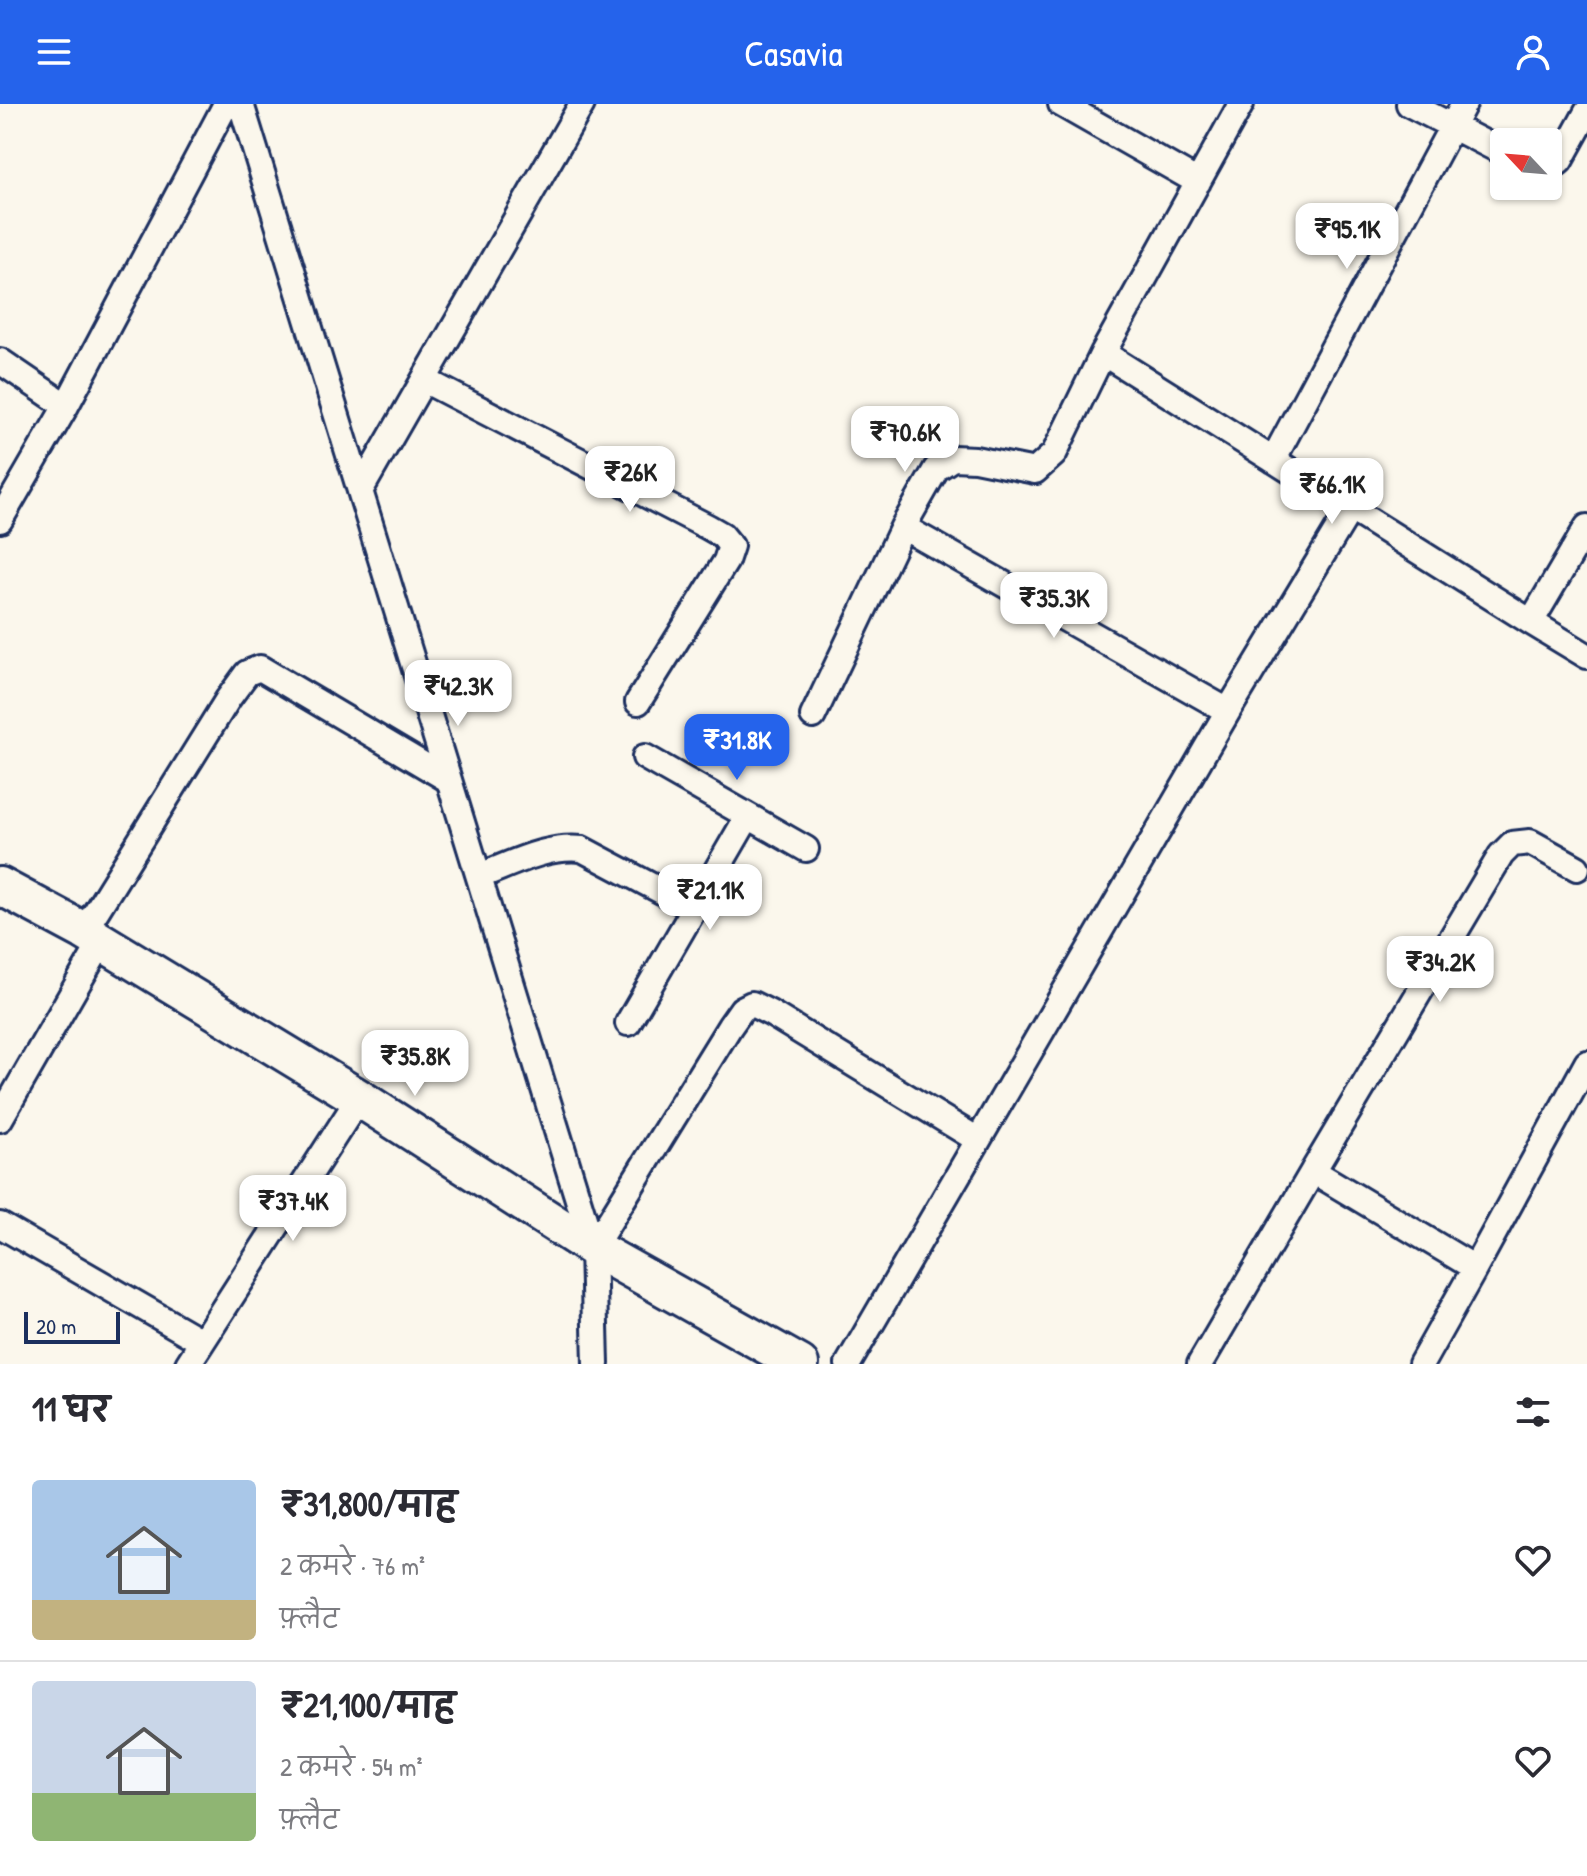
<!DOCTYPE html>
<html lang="hi">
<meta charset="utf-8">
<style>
:root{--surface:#fff;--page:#f2f2f3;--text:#2b2b33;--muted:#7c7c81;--line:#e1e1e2;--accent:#2563eb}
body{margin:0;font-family:"Patrick Hand","Playpen Sans Deva",sans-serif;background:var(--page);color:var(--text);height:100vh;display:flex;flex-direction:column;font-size:30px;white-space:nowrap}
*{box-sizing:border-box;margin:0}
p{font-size:26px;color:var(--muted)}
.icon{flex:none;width:44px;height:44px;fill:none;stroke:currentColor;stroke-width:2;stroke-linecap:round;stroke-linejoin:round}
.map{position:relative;height:1260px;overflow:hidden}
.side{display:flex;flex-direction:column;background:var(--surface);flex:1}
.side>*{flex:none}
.needle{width:52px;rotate:296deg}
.fabs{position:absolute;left:1490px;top:24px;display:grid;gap:16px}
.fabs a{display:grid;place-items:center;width:72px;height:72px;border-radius:8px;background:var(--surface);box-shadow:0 2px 6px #0004;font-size:40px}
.scale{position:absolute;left:24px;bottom:20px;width:96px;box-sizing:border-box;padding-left:8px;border:4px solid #1b2f5e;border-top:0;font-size:22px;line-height:28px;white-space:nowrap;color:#1b2f5e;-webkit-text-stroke:6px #fbf7ec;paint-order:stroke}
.price{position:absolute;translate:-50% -68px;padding:0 18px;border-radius:16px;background:#fff;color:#222;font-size:26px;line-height:52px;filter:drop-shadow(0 2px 4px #0008)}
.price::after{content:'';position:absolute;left:50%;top:48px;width:24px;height:18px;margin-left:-12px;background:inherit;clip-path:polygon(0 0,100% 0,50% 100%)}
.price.selected{background:var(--accent);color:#fff}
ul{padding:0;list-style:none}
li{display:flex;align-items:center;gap:24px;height:200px;padding:0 32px}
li+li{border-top:2px solid var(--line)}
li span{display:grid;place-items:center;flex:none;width:224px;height:160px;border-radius:8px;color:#555}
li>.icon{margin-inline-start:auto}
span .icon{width:96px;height:96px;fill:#fffc;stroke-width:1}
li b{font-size:34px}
h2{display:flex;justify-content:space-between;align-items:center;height:96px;padding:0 32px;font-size:34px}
header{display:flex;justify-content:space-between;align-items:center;height:104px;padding:0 32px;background:var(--accent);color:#fff;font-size:36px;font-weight:600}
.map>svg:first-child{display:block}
</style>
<header><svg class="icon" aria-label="menu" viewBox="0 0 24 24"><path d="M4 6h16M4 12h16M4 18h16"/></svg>Casavia<svg class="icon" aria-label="person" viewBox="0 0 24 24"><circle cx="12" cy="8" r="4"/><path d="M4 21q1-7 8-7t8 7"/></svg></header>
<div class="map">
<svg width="1587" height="1260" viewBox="0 0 1587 1260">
<rect width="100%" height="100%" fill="#fbf7ec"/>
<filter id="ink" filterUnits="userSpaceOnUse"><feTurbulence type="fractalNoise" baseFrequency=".0125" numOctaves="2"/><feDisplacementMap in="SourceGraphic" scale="16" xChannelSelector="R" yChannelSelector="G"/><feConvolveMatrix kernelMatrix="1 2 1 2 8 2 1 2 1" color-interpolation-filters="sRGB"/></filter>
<g filter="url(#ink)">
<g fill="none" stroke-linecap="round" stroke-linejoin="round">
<g stroke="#1b2f5e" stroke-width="30">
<path id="street" d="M241,0L593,1144L596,1260
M1061,0L1198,78
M1409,0L1504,49
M1548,67L1560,57L1587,8
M1103,249L1531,518L1587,552
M0,257L66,302L0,416
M424,276L708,423L722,431L731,442L726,457L638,598
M66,302L226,0
M1273,356L1464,0
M360,387L582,0
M903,423L1228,607
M1531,518L1587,423
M813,612L903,423L936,365L953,354L975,355L1035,367L1054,350L1103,249L1241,0
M645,653L806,745
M479,772C512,760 546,741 582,745L695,805
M84,827L228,595L247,569L260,564L449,676
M628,919L748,712
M0,1015L101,839
M1313,1067L1501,751L1512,740L1530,738L1577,764
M0,1121L201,1237
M593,1144L730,922L742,905L752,900L770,909L978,1036
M188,1260L359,994
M848,1260L1228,607L1350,405
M1200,1260L1313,1067L1475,1164L1587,959
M1421,1260L1475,1164"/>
</g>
<g stroke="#1b2f5e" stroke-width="42">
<path id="secondary" d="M0,782L84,827L359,994L593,1144L800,1260"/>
</g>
<use href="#street" stroke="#fbf7ec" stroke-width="24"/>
<use href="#secondary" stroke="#fbf7ec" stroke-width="36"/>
</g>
</g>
</svg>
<div class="fabs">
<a><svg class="needle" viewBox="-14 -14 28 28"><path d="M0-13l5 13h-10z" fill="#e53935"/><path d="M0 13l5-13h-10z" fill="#7c7c81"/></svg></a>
</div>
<div class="scale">20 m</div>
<b class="price" style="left:1347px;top:167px">₹95.1K</b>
<b class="price" style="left:905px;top:370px">₹70.6K</b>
<b class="price" style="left:630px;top:410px">₹26K</b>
<b class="price" style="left:1332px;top:422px">₹66.1K</b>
<b class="price" style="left:1054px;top:536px">₹35.3K</b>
<b class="price" style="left:458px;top:624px">₹42.3K</b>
<b class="price selected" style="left:737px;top:678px">₹31.8K</b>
<b class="price" style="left:710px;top:828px">₹21.1K</b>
<b class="price" style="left:1440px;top:900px">₹34.2K</b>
<b class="price" style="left:415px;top:994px">₹35.8K</b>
<b class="price" style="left:293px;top:1139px">₹37.4K</b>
</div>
<section class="side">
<h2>11 घर<svg class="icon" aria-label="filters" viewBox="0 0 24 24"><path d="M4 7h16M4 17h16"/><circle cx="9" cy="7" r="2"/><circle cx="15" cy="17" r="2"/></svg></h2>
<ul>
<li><span style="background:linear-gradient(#a9c7e8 75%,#c2b280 0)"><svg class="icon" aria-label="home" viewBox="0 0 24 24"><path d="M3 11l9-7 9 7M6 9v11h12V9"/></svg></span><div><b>₹31,800/माह</b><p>2 कमरे · 76 m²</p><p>फ़्लैट</p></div><svg class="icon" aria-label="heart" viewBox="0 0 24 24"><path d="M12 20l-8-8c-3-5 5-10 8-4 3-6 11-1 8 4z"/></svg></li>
<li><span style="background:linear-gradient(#c9d6e8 70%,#8fb573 0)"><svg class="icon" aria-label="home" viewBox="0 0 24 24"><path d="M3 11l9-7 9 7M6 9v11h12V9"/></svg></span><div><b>₹21,100/माह</b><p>2 कमरे · 54 m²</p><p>फ़्लैट</p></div><svg class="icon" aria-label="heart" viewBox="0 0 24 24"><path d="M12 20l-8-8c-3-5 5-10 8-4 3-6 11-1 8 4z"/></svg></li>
</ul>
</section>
